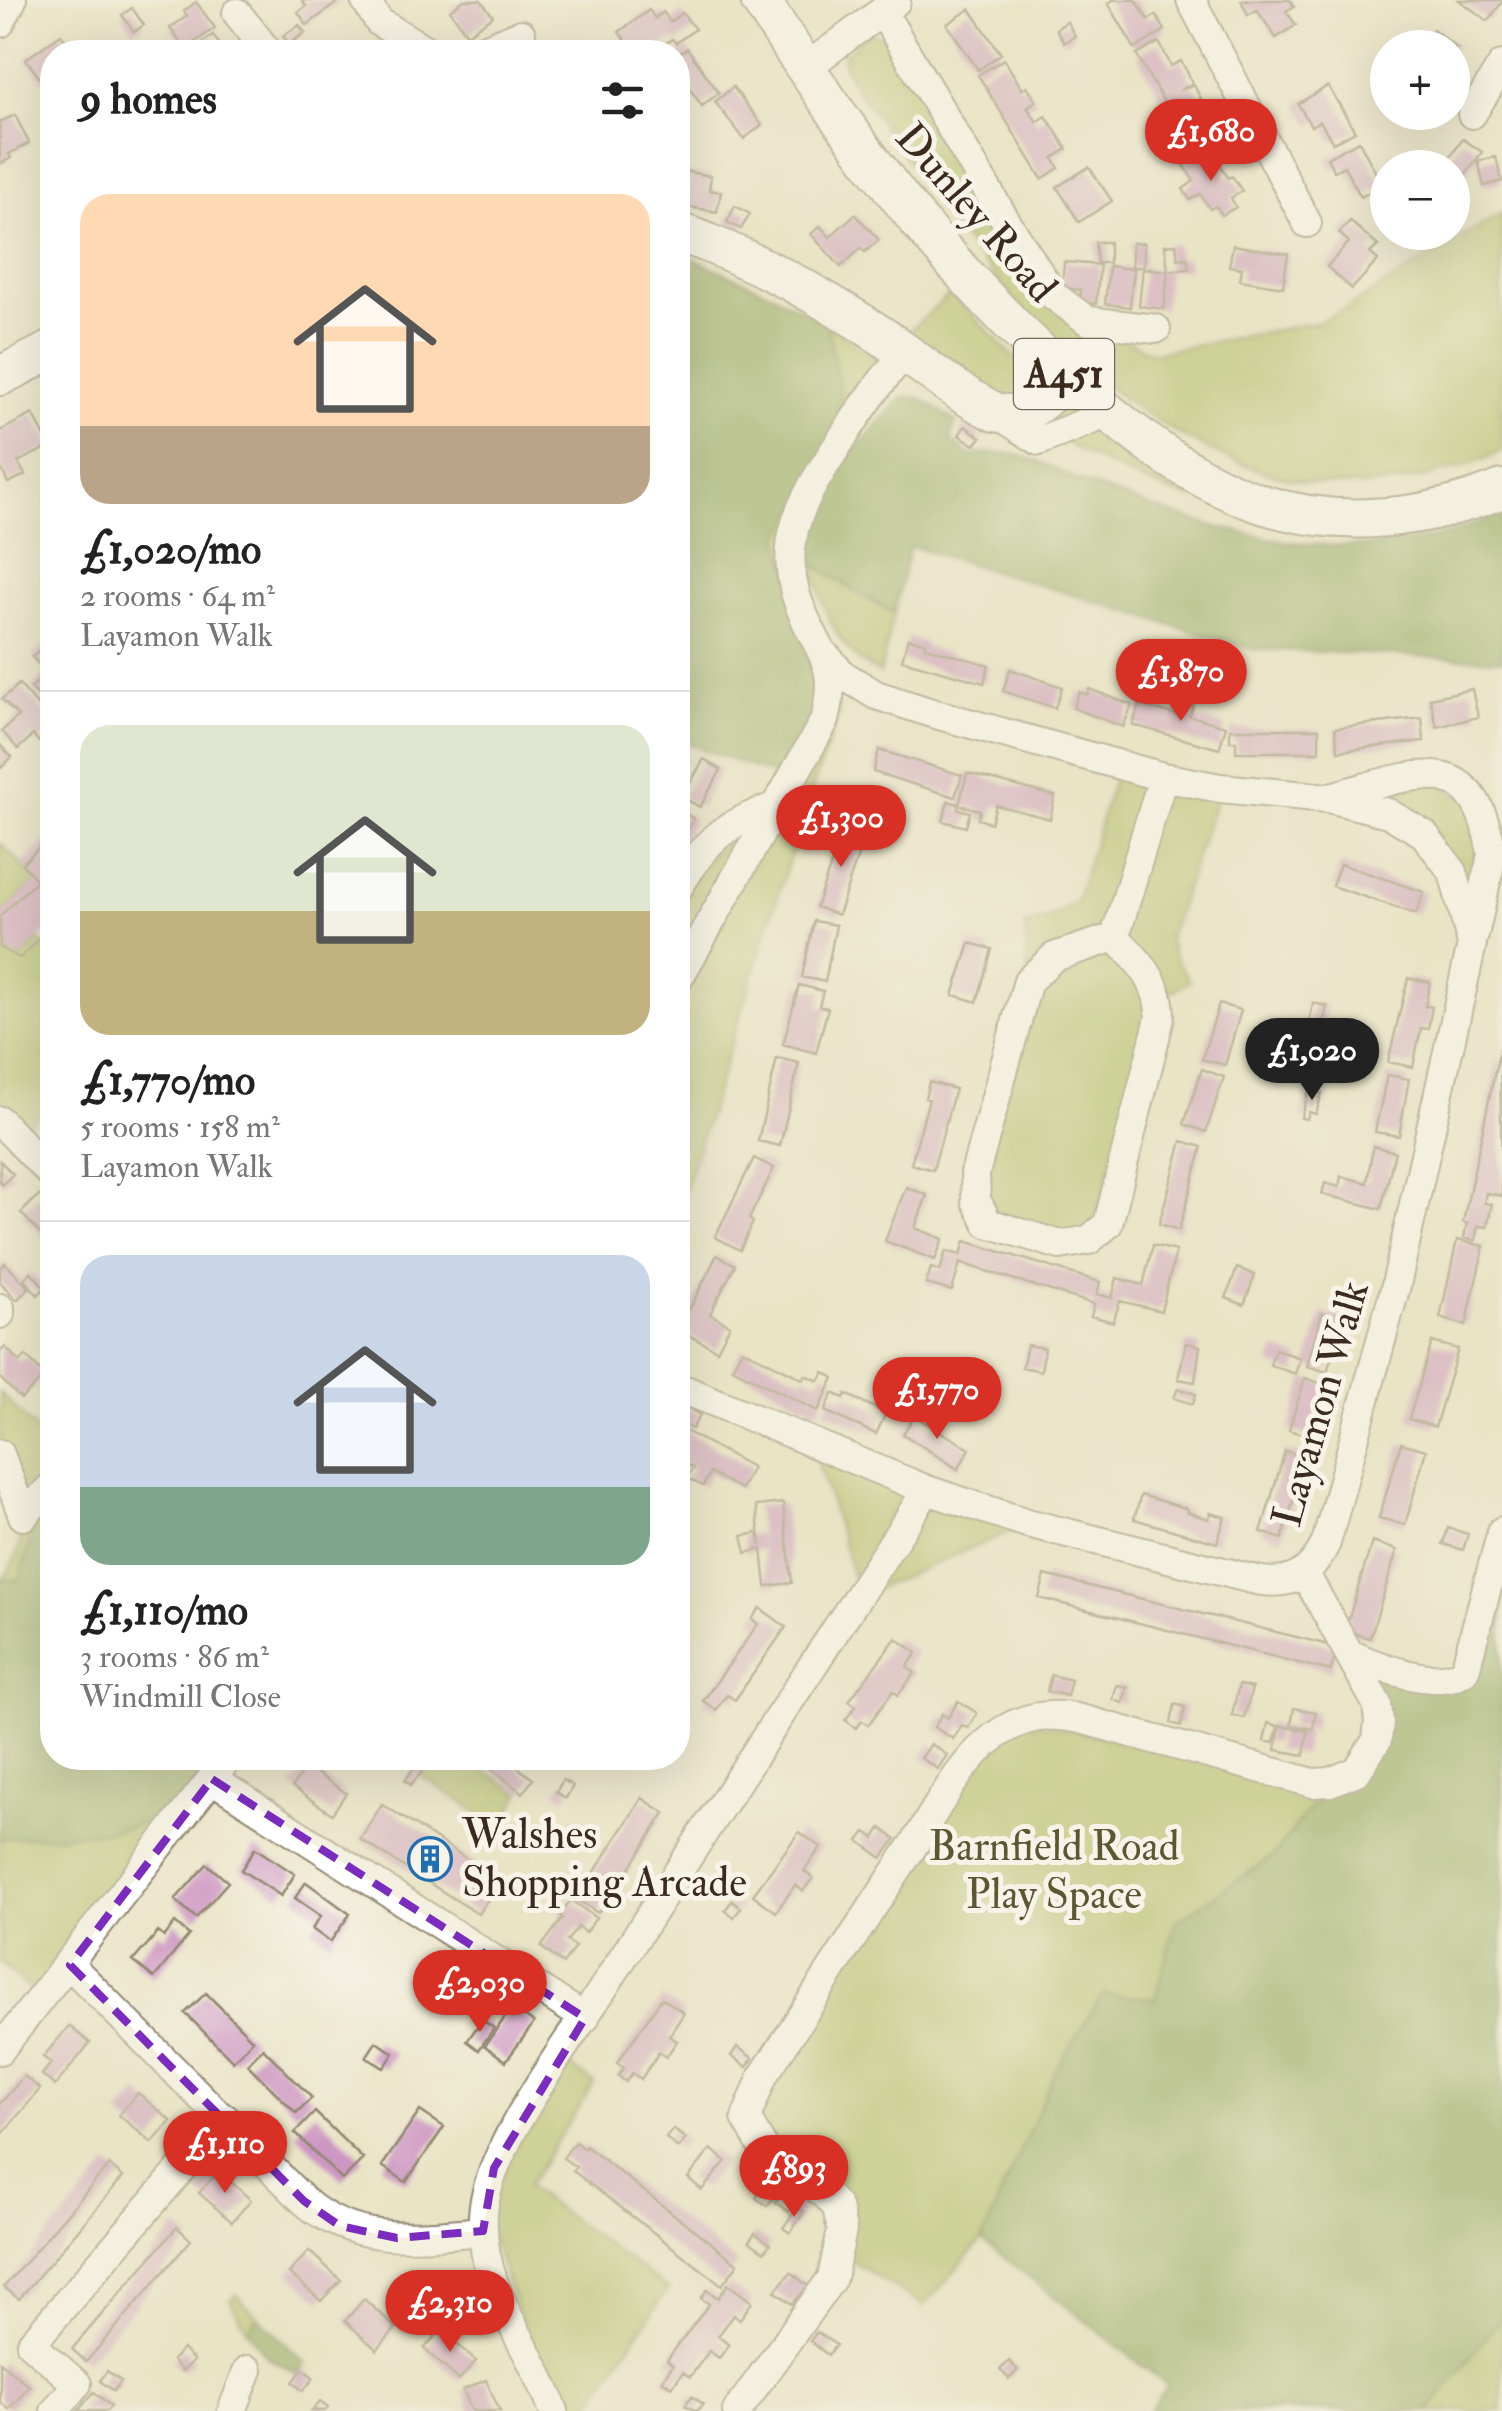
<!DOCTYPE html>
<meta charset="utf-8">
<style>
:root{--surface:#fff;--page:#f6f6f6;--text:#222;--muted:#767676;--line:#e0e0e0;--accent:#d93025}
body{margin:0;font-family:"IM FELL Double Pica",serif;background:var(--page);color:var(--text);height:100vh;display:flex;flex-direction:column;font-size:38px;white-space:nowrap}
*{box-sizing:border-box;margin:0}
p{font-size:32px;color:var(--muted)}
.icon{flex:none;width:55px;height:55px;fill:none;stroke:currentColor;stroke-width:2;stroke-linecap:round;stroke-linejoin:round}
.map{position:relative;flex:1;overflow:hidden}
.side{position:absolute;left:40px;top:40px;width:650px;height:1730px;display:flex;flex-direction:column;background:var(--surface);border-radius:40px;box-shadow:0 10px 40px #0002}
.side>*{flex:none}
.fabs{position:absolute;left:1370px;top:30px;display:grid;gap:20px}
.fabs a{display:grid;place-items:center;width:100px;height:100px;border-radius:50%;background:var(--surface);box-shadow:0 10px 40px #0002;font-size:50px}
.price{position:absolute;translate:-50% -85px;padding:0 22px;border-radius:35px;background:var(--accent);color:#fff;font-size:32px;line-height:65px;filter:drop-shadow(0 2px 5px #0008)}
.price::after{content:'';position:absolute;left:50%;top:60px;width:30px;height:22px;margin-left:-15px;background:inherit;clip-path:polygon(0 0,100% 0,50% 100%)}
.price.selected{background:#222;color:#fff}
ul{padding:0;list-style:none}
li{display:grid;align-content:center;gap:20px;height:530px;padding:0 40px}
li+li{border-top:2px solid var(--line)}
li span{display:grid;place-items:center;height:310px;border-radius:30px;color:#555}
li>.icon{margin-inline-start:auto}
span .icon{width:180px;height:180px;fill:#fffc;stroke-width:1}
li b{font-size:42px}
h2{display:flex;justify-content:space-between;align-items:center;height:120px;padding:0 40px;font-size:42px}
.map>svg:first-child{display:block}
</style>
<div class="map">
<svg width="1502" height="2411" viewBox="0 0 1502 2411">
<rect width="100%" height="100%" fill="#f7f3e8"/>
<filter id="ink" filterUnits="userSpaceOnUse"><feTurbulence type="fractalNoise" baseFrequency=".01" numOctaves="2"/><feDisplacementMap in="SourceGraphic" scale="20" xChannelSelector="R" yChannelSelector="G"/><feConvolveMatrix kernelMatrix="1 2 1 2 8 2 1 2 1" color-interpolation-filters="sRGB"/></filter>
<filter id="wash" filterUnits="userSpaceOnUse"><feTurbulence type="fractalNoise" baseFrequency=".0048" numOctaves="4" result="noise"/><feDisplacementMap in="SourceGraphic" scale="40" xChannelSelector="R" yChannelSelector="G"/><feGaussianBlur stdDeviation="2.25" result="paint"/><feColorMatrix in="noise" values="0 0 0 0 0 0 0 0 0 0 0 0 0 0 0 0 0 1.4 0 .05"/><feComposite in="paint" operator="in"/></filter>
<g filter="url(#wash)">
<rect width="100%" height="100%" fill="#eae4c6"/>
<path fill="#acbc5f" stroke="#74733e" stroke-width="2.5" d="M870,32L902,44L1007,223L1088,321L1153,353L1319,322L1344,310L1502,213V451C1462,468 1414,483 1370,485C1235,494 1098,393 1012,297C955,233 908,159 857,90L844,66L843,56Z
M678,252L773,294L828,325L891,368L791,545L839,713L810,794L678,1211V888L793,775L678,740Z
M951,293L1009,352L1095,428L1100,439L1140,468L1152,466L1210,498C1187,500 1164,490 1143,481C1055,445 982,388 906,334Z
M814,564L861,597L894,613L880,674C837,651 822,610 814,564Z
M1117,766L1220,788L1168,939L1176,960L1190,981L1161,997L1089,1240L988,1223L975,1173L1028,981L1025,925L1050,917L1076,902Z
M1426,773L1481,812L1472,944L1459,888L1369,788Z
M0,843L37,880L0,916Z
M39,940L52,952V1104L14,1136L0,1121V948L20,958Z
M0,1393L52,1446V1758H228L42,1999L0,1963V1839L14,1837L0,1803V1579L5,1577C38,1522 14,1509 1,1457C0,1438 0,1413 0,1393Z
M813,1446L1026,1525L859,1596Z
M1021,1720L1330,1782L1273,1856L1175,1923L1155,1999L1007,2179L982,2240L924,2306L841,2254L843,2222L764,2149L751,2101L952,1786Z
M433,1758H465L521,1794L500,1826L421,1776Z
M558,2057L594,2083L527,2187L668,2289L585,2411H554L483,2215Z
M235,2294L258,2317L248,2331L230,2300Z
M1502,2316V2411H1428Z"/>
<path fill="#89a456" stroke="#62673a" stroke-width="2.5" d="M678,252L773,294L828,325L847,431L780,537C793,589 830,689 808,739C802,753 791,766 783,779L678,740Z
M903,397L920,398L956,422L950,440L972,456C1019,443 1050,470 1093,486C1225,536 1369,578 1502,512V660L1252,649L910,546L894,613L814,564C812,554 808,542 809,532C811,486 873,430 903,397Z
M52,1505V1758H228C214,1772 201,1792 185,1804C141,1838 54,1834 0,1839V1579L20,1580L34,1526Z
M1502,1531V2316L1428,2411H1149L1167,2385L982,2240L1055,2071L1103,1994L1155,1999L1175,1923L1273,1856L1330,1782L1377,1740L1352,1657L1453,1676Z
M258,2317L306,2363L298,2374L267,2357L248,2331Z"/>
<g id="blocks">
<path fill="#cd96c3" d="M302,0H341L307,25L298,12L306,6Z
M464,0H481L493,16L467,34L450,10Z
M1113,0H1136L1148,20L1156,15L1165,30L1135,49L1108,3Z
M1241,0H1290L1294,6L1286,11L1296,25L1276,38L1257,10L1248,15Z
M1459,0H1502V2L1488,21Z
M196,2L215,28L185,49L170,28L187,16L184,11Z
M132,8L144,25L134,32L122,15Z
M970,9L1001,54L978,70L947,24Z
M649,10L655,18L663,12L670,22L682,13L695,29L676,43L672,39L654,52H635L619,32Z
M1067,22L1075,36L1064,43L1056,29Z
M299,25L305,33L289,44L283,36Z
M1433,29L1457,48H1407L1420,31L1427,36Z
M61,34L75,52H52V77L43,83L26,59Z
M213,35L225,52H201L204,50L200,44Z
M1159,42L1171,66L1181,61L1193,83L1180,90L1194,85L1221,139L1193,153L1137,55Z
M687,48L719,93L702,106L678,72V55Z
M1004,59L1022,89L1027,86L1036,101L1027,107L1037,122L1046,116L1067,149L1053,158L1059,168L1042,179L978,75Z
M1328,86L1355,131L1333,143L1320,121L1311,126L1298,104Z
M733,87L762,125L744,139L715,102Z
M15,115L29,143L9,154L11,158L0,164V122Z
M1463,139L1482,152L1458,185L1452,181V168H1442Z
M1359,141L1382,185L1361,197L1344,166L1334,171L1327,158Z
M1205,152L1213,165L1218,161L1228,178L1232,176L1242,191L1231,198L1236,207L1222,215L1216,206L1210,209L1200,194L1190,200L1183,189L1194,181L1184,165Z
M1496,157L1502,181L1484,186L1478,161Z
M1089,167L1112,201L1079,222L1057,187Z
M678,170L711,176L709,190L721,192L717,212L678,205Z
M735,206L750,214L741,229L727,222Z
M855,214L879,240L865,252L861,248L841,267L811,234L820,226L830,237Z
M1350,221L1378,246L1370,253L1378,260L1352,289L1327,267L1349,242L1339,233Z
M1095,242H1109V263H1097Z
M1132,243H1144V267H1132Z
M1176,244L1178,259L1187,258L1189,269L1168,271L1165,245Z
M1233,245L1288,254L1283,287L1240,280L1242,268L1229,266Z
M1064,262L1100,265L1096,304L1080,303L1081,290L1062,288Z
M1109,266L1134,269L1130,307L1105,304Z
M1143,268L1168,271L1164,309L1139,306Z
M33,414L50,446L18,462L25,475L8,483L0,466V431Z
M965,426L981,437L975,445L959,435Z
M908,638L926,643L925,647L989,665L984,683L902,660Z
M47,642L52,647V701L48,706L31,688L47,673L32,657Z
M1010,669L1062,687L1055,708L1003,691Z
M19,684L52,722V730L39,742L33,735L18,749L2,731L18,716L2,699Z
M1089,689L1132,705L1123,727L1073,708L1079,692L1087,695Z
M1472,689L1478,717L1437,727L1430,698Z
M1182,693L1196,696L1190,716L1226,726L1219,749L1133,725L1139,705L1176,715Z
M1422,718L1424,741L1338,751L1335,728Z
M1230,729H1319V752H1236V741H1230Z
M0,745L12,757L0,769Z
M879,750L962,775L955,797L873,772Z
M704,759L721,770L700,807L682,797Z
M967,773L1055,796L1050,819L996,805L991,823L978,819L980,810L959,805Z
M948,801L959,804L958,809L970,812L966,827L943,821Z
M678,809L694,819L678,847Z
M845,825L866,832L838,915L816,907Z
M52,834V927L20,958L0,948V916L37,880L22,864Z
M1340,864L1424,892L1416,914L1332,886Z
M814,921L836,925L825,982L802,977Z
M970,943L992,949L977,1002L953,995Z
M1408,978L1430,982L1425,1006L1432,1007L1428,1029L1421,1028L1413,1067L1388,1062Z
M799,985L823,991L819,1006L828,1008L816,1053L783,1044Z
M1313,1003L1327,1006L1323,1025L1309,1022Z
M1219,1004L1241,1010L1225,1065L1202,1059Z
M1500,1048L1502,1196L1486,1193L1484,1203L1492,1204L1487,1227L1478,1226L1475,1241L1464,1238L1467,1223L1463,1222Z
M777,1058L799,1063L780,1146L758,1141Z
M1202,1069L1224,1077L1206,1132L1184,1124Z
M1387,1075L1409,1079L1399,1136L1375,1132Z
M929,1082L955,1089L933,1170L911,1164L929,1099L925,1098Z
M1309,1089L1322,1093L1316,1114L1309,1112L1307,1119L1301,1118Z
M1182,1141L1202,1147L1179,1230L1159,1224Z
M1373,1146L1395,1152L1381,1209L1322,1194L1325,1183L1339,1187L1341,1176L1367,1183Z
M754,1158L774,1168L749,1219L753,1222L740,1250L715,1237Z
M0,1161L13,1174L2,1185L0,1183Z
M906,1187L927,1195L915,1228L943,1239L935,1260L885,1241Z
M39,1195L52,1208V1246L21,1213Z
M1457,1240L1484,1246L1466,1325L1440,1318Z
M965,1241L1100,1282L1097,1294L1112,1298L1117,1278L1143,1285L1153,1245L1176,1251L1161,1311L1120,1301L1113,1322L1091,1316L1094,1304L960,1263L952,1291L926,1284L931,1268L940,1271L946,1251L961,1255Z
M717,1255L735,1265L710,1314L730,1325L717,1350L679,1330Z
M5,1263L29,1288L17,1300L0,1282V1268Z
M1237,1268L1255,1275L1244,1305L1226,1298Z
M31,1272L45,1288L38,1295L24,1279Z
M1322,1313L1343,1319L1327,1372L1307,1366Z
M1432,1342L1458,1349L1435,1427L1409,1419Z
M1186,1343L1200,1346L1195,1382L1178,1379Z
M1027,1345L1045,1348L1041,1371L1022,1367Z
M5,1347L20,1362L26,1356L45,1376L21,1399L0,1378V1352Z
M742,1349L803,1379L805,1375L819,1381L824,1372L834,1378L818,1411L732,1368Z
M1275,1349L1300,1358L1295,1374L1270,1365Z
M1305,1378L1326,1385L1310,1437L1289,1430Z
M1178,1388L1196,1394L1193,1404L1174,1398Z
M833,1393L844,1398L846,1394L886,1413L876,1434L825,1411Z
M678,1402L700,1415L692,1429L678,1421Z
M914,1416L970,1449L958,1469L903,1434Z
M52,1420V1440L43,1431Z
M678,1427L752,1467L741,1489L710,1473L703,1486L687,1478L693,1468L678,1460Z
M1401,1443L1426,1450L1405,1525L1379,1518Z
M1285,1451L1306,1458L1282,1539L1261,1532Z
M1141,1495L1188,1509L1187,1512L1209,1519L1210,1513L1225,1517L1217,1543L1134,1519Z
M783,1503L792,1583L766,1586L762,1549L746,1553L742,1536L758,1533L761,1546L756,1506Z
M1448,1528L1468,1534L1463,1550L1443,1544Z
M1372,1542L1397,1550L1370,1638L1345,1631Z
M1045,1575L1337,1647L1331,1671L1039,1598Z
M760,1608L786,1627L735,1700L727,1695L716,1710L703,1701L758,1624L752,1619Z
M896,1638L917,1653L907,1667L915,1673L898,1695L893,1691L868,1725L862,1721L856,1728L845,1720L856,1706L849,1701Z
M1051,1675L1071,1680L1067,1696L1047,1691Z
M1117,1685L1127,1687L1123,1703L1113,1700Z
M1239,1685L1252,1688L1244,1718L1232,1715Z
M958,1701L977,1713L968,1728L962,1725L953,1739L934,1727L942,1714L948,1718Z
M1175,1704L1185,1707L1181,1726L1171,1723Z
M1294,1708L1316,1712L1313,1729L1291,1725Z
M1268,1723L1278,1726L1274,1743L1264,1741Z
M1280,1726L1308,1731L1304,1755L1276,1750Z
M931,1744L947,1755L938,1769L921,1758Z
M477,1758H505L533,1779L523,1793Z
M420,1760L427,1765L411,1785L405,1780Z
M306,1766L346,1793L332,1814L292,1787Z
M563,1780L573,1786L566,1798L556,1792Z
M642,1798L665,1813L622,1880L611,1872L606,1881L594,1873Z
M382,1804L500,1880L478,1914L360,1839Z
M881,1828L896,1839L882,1858L859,1841L866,1832L875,1838Z
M799,1832L821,1847L804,1871L813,1878L803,1891L795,1885L776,1912L753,1895Z
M255,1848L295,1874L281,1896L241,1870Z
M207,1864L228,1882L196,1918L175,1900Z
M306,1882L350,1914L330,1942L312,1929L321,1916L295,1898Z
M585,1883L608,1898L598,1913L575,1898Z
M571,1900L596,1918L585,1933L578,1927L567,1941L575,1947L563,1964L541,1947L563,1918L560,1915Z
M732,1901L741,1908L734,1917L725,1910Z
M175,1923L189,1935L154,1978L133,1961L158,1932L164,1937Z
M206,1993L253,2040L233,2061L185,2013Z
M662,1998L684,2013L669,2036L677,2041L666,2057L659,2052L641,2079L632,2073L626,2082L618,2076L624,2068L617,2063Z
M512,2007L534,2023L506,2061L485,2046Z
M482,2020L494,2028L479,2050L467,2041Z
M69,2026L90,2043L55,2086L42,2075L51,2063L43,2057Z
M376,2042L394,2053L384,2068L366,2057Z
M737,2047L753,2058L747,2067L731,2056Z
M263,2048L312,2098L296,2113L247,2064Z
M24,2076L40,2089L0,2137V2104Z
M138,2093L171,2121L152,2143L119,2115Z
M420,2111L444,2127L406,2182L382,2166Z
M315,2112L363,2159L342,2180L295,2133Z
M673,2129L686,2139L678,2148L666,2138Z
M575,2142L584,2149L586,2146L738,2264L722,2285L573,2171L576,2167L563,2158Z
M711,2149L726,2161L702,2190L688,2178Z
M109,2165L123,2177L19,2299L4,2287Z
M219,2171L251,2200L232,2222L199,2193Z
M769,2181L780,2190L767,2206L756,2198Z
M784,2189L798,2199L789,2212L775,2202Z
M797,2207L804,2212L790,2233L783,2228Z
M177,2227L191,2240L86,2362L72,2349Z
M755,2233L770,2244L764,2252L749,2241Z
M309,2251L341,2280L321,2301L289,2273Z
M791,2272L808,2286L792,2304L775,2291Z
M728,2284L752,2302L740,2319L734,2315L718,2336L729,2345L719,2358L709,2351L690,2377L683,2372L672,2387L662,2380L673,2365L667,2360L709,2304L701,2298L707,2290L718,2298Z
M364,2299L396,2328L377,2350L345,2321Z
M441,2330L476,2361L459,2380L424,2349Z
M817,2332L836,2345L828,2355L810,2341Z
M183,2349L194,2361L182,2371L172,2360Z
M1009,2361L1018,2370L1009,2379L1000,2370Z
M0,2362L29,2386L9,2409L0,2402Z
M303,2369L314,2378L303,2391L293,2382Z
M107,2371L121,2381L114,2391L100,2381Z
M486,2380L500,2411H472L463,2390Z
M94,2392L111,2406L107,2411H78Z
M692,2396L703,2404L697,2411L685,2405Z
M320,2401L328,2407L325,2411H312Z"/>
</g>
</g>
<g filter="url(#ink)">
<use href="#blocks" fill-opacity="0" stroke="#928772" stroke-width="2.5"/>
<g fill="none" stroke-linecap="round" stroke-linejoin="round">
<g stroke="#928772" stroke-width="32">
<path id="minor" d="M365,0L379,22L429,52
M1191,0L1307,223
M882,11L1007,223L1054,296L1088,321L1156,329
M237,13L268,52
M0,23L12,0
M476,52L521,34
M804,69L896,1
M1472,114L1502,65
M995,412L1039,441L1109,413
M1330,797C1407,778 1475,740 1492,855
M678,888C708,839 719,827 774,807
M1474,935L1492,855L1502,851
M1115,937L1054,957L1028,981L975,1173L976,1200L988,1223L1060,1245L1089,1240L1108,1224L1160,1018C1161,983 1139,961 1115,937L1163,777
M678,979L825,720C840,660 818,655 799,604C774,538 807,493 841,440C861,409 882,379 906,352
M0,1121L52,1175
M0,1308V1314
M678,1387L927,1490L1027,1523L1256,1580C1291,1587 1311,1574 1326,1543L1396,1285L1472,944L1453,872L1424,834L1388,813L1327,798L1220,788L1163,777L932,713L876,695L843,675L826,656
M0,1454L23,1516L52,1486
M1350,1654C1376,1666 1439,1691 1465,1670L1502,1531
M212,1779L585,2018
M70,1965L304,2201C356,2247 419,2236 483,2231
M0,2050L228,1758
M55,2411L77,2384L31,2344L225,2118
M232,2411L248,2370
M554,2411C530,2343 479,2291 483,2215C486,2149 569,2042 606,1984C712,1818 820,1655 927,1490
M737,2411L832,2278L842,2230L837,2207L827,2196L764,2149L746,2118L763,2076C813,1999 862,1922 913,1846C936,1810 960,1762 995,1736C1022,1716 1049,1712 1081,1719L1313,1783L1330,1782L1357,1771L1377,1740L1379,1722L1377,1704L1305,1574"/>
</g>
<g stroke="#928772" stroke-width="42">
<path id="major" d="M760,0C857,148 946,272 1081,389C1135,436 1196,483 1265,505C1343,529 1428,519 1502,489
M678,232C751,257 820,295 885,338C921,363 956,393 995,412C1029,421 1044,399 1067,377
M0,376L52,350"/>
</g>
<use href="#minor" stroke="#fff" stroke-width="28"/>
<use href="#major" stroke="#fff" stroke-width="38"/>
</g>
</g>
<path d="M0 0H1502V2411H0ZM212,1779L585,2018L494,2168L483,2231L397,2238L340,2226L304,2201L70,1965Z" fill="#eae4c6" fill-opacity=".55" fill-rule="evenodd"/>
<path fill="none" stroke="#7b2cbf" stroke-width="8" stroke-dasharray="20 12" stroke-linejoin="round" d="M212,1779L585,2018L494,2168L483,2231L397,2238L340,2226L304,2201L70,1965Z"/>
<defs>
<g id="building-ring" transform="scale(2.25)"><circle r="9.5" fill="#f7f3e8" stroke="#1f6fb2" stroke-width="1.5"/><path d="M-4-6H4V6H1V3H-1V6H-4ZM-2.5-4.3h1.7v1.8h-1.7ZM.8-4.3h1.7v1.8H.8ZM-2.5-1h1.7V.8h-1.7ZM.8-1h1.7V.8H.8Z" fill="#1f6fb2"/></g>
</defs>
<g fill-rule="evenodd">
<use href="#building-ring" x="430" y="1859"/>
</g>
<g text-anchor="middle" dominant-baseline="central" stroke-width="10" stroke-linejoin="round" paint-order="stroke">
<rect fill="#f7f3e8" stroke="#73665b" stroke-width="2.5" x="1014" y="339" width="100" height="70" rx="8"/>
<g font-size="40" font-weight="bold" fill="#3b2a1e">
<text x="1064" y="374">A451</text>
</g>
<g font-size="42" fill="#3b2a1e" stroke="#f7f3e8">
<text transform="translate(976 213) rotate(49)">Dunley Road</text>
<text transform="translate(1321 1404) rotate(-74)">Layamon Walk</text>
</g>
<g font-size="42" fill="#3b2a1e" stroke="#f7f3e8" text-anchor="start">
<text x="462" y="1835">Walshes<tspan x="462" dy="48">Shopping Arcade</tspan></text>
</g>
<g font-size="42" fill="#5d5632" stroke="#f7f3e8">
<text x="1054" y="1847">Barnfield Road<tspan x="1054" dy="48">Play Space</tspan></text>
</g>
</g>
</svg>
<div class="fabs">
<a>+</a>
<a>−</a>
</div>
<b class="price" style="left:1211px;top:184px">£1,680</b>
<b class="price" style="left:1181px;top:724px">£1,870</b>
<b class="price" style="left:841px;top:870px">£1,300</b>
<b class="price selected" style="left:1312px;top:1103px">£1,020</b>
<b class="price" style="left:937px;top:1442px">£1,770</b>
<b class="price" style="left:480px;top:2035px">£2,030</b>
<b class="price" style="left:225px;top:2196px">£1,110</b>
<b class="price" style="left:794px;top:2220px">£893</b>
<b class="price" style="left:450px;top:2355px">£2,310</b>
<section class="side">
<h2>9 homes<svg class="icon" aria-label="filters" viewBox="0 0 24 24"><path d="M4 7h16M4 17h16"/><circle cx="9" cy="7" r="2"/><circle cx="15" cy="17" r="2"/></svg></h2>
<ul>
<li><span style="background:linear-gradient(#ffd9b3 75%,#b9a48a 0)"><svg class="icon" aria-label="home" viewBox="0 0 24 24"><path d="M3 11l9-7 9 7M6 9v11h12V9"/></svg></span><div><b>£1,020/mo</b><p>2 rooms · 64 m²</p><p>Layamon Walk</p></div></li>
<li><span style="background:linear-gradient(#dfe7d0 60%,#c2b280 0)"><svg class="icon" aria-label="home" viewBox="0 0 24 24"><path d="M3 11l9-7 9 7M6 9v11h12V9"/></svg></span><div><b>£1,770/mo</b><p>5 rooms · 158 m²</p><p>Layamon Walk</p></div></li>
<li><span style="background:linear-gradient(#c9d6e8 75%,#7fa58c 0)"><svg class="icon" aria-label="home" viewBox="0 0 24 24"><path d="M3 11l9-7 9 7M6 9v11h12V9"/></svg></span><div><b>£1,110/mo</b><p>3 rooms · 86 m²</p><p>Windmill Close</p></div></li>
</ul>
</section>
</div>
